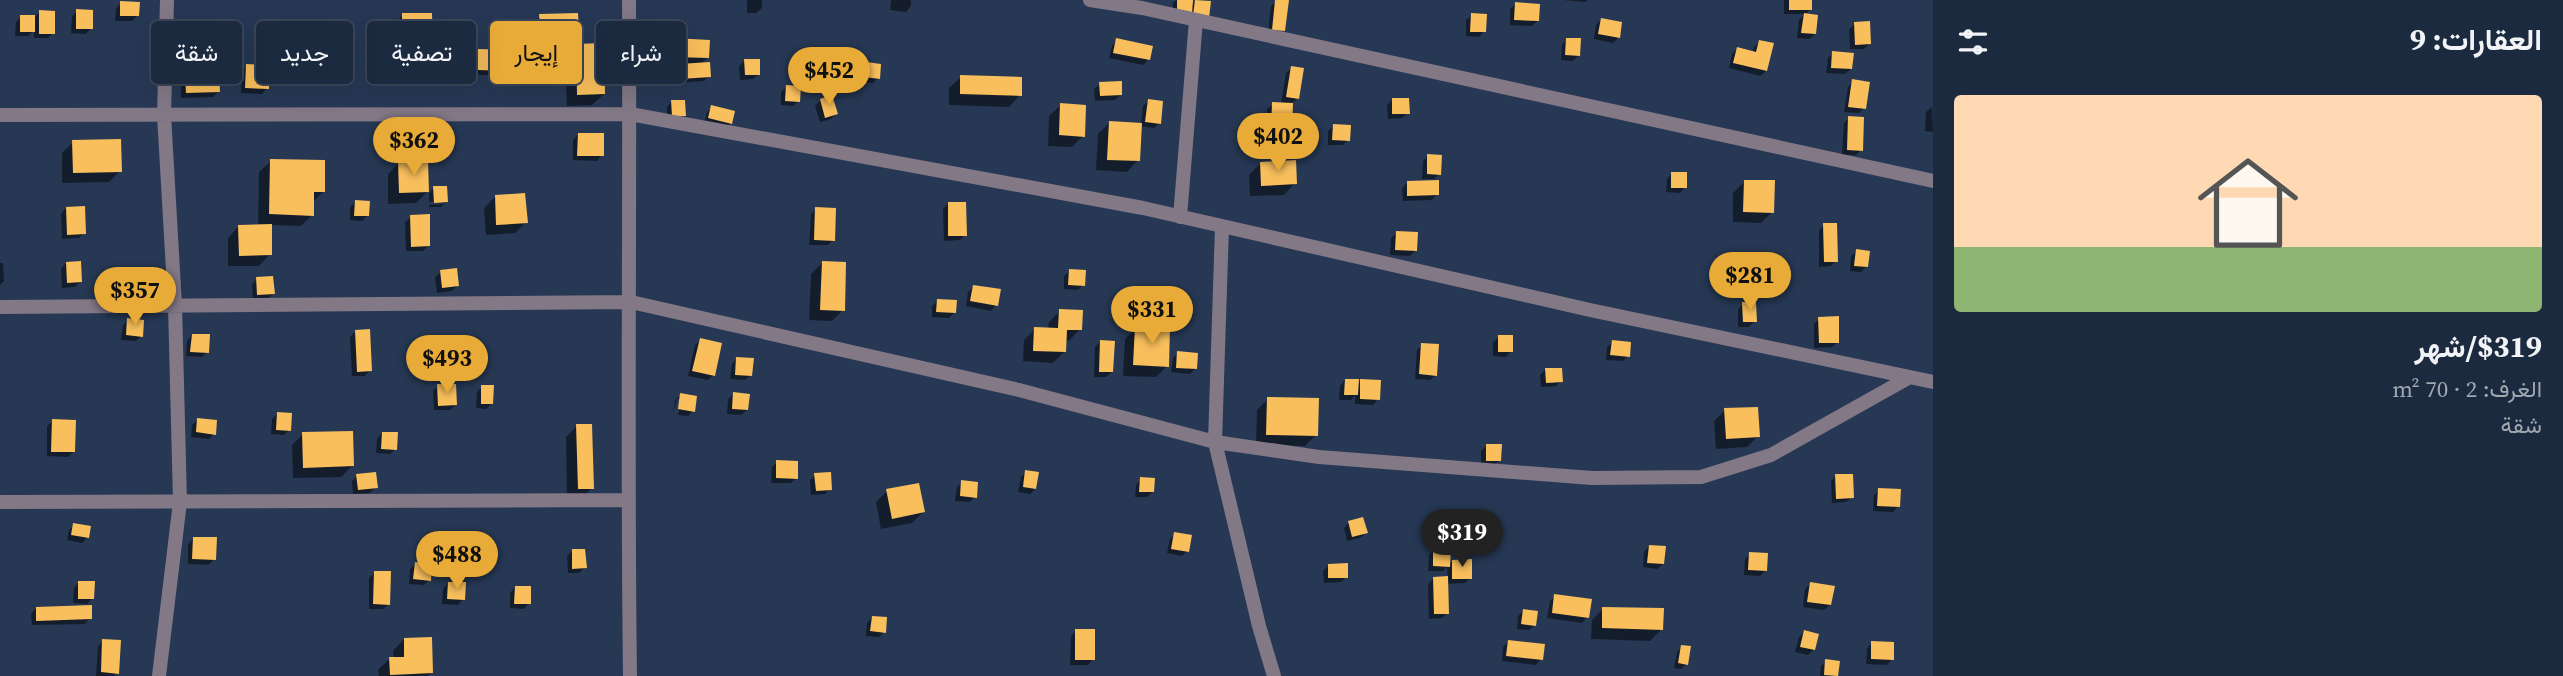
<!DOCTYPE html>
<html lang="ar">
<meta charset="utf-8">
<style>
:root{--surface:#1c2a3f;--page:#29364a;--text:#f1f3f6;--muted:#a0a7b0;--line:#3a4659;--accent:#e8ab37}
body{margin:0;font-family:"Source Serif 4",Vazirmatn,serif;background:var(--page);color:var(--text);direction:rtl;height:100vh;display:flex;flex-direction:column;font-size:26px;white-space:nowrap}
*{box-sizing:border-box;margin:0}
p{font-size:23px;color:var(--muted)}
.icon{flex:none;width:38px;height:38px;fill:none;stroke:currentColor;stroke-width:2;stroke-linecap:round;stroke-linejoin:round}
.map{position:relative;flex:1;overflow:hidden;direction:ltr}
.details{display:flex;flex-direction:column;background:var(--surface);width:630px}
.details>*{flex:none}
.top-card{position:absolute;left:21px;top:21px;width:665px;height:63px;direction:rtl;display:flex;gap:14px}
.price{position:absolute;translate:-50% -60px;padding:0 16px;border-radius:24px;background:var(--accent);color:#111;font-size:23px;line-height:46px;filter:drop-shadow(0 2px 4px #0008)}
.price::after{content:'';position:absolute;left:50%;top:42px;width:21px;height:16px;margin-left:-10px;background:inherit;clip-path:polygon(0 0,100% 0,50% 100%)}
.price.current{background:#222;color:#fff}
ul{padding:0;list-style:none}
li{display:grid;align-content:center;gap:14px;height:371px;padding:0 21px}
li+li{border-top:2px solid var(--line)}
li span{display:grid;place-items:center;height:217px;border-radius:7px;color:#555}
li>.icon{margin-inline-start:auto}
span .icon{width:126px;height:126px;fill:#fffc;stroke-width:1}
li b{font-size:30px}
h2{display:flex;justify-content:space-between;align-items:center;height:84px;padding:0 21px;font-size:30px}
.pill{padding:0 24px;border-radius:7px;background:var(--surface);box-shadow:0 7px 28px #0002,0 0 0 2px var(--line);font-size:24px;line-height:63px}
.pill.current{background:var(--accent);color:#111}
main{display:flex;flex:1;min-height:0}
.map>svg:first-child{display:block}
</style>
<main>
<section class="details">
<h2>العقارات: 9<svg class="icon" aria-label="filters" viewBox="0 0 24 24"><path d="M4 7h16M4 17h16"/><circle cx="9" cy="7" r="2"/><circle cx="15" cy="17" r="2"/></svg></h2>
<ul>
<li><span style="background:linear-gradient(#ffd9b3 70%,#8fb573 0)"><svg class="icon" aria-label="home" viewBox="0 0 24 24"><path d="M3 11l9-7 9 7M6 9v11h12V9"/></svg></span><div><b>$319/شهر</b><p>الغرف: 2 · 70 m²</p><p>شقة</p></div></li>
</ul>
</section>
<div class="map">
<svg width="1933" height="676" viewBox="0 0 1933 676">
<rect width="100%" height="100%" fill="#263854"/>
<path fill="#0007" d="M747,0H762V8L756,13H747Z
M891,0H911V6L906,12L890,10Z
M1176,0H1191V6L1196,1L1207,17L1172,18L1173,3Z
M1563,0H1588L1585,2Z
M1784,0H1810V9L1805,15L1815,34L1809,39L1797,38L1799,20L1805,14H1784Z
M1276,1L1284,30L1278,35L1268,34L1271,6Z
M121,3L137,16L132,21H115L116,8Z
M1516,4L1538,20L1532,26L1510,25V9Z
M77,11L91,28L86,34L71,33L72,16Z
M40,12L53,33L48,38H34V30L28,36H15L16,22L21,17H35Z
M403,15L431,36L435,32L456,56L451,62H430V46L420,56H392L391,26Z
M1472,15L1484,31L1479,37L1466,36V20Z
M540,16L577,29L572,34L535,35V21Z
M1601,20L1618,38L1613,43L1594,39L1596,25Z
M1855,24L1870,43L1864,49H1850L1849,29Z
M1567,39L1579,55L1573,61L1561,60L1562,45Z
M674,40L707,58L701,64L709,76L704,81L675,83V71L683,62H668L669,45Z
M1117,40L1148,60L1143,65L1109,58L1112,46Z
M1760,42L1766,71L1760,76L1729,68L1732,54L1737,49L1753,53L1754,47Z
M515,44L548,68L536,79L505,80V72L502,75H473V56L479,51L508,52Z
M577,45L604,94L592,105L567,106L565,57Z
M1833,53L1851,69L1845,74L1826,73L1828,58Z
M744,61L759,74L753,79L740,80L739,66Z
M866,64L878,78L873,83L859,82L861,69Z
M247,66L267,88L262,94L241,93L242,71Z
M1292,68L1298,98L1292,103L1291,133L1285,138H1267V109L1273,104H1281L1286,73Z
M186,75L218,92L213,97L181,98V80Z
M961,77L1020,95L1009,107L949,105V88Z
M1853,81L1864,108L1859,113L1844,112L1848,87Z
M1100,84L1121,95L1115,100L1095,101L1094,89Z
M787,87L798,101L793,106L781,105V92Z
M821,100L836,114L831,119L820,122L815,106Z
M1392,100L1408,113L1402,118L1388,119L1387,105Z
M672,101L684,115L679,120L667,121V107Z
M1148,101L1159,123L1154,128L1140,126L1138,160L1127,172L1096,170L1098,134L1109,123L1141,125L1143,106Z
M1061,105L1083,136L1072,147L1048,146L1049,116Z
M712,107L731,123L725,128L704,123L707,112Z
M1932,107L1933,132L1925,131L1926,112Z
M1849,118L1861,150L1856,155H1842L1844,123Z
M1334,126L1348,140L1343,145H1328V131Z
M578,135L602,155L597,161L573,160V140Z
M73,142L120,171L109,182L62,183V153Z
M1428,156L1439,174L1434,179H1422L1423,161Z
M271,161L323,192L312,203V215L301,226L270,225V254L259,266H228V238L239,226H258L259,172Z
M399,163L427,192L416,203L388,204V174Z
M1260,164L1295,183L1284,195L1250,196L1249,175Z
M1672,173L1685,187L1680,193L1666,192L1667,179Z
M1744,182L1772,212L1761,223L1733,222V193Z
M1407,183L1437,194L1432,200L1403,201L1402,188Z
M434,188L446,201L441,207H429V205L443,204V201L429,202V193Z
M495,197L526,222L515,233L486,235L484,208Z
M356,202L368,215L362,221L350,220V207Z
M948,204L965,235L960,240L944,241L943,209Z
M66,208L84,233L79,238L62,239L61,214Z
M816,209L833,240L828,245H809L811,214Z
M411,217L428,246L423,251H406L405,222Z
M1824,225L1836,261L1831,266L1819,267V230Z
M1397,233L1416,250L1410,256L1390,255L1391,238Z
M1857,251L1866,267L1861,272L1850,271L1851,256Z
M0,263H3L4,281L0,285Z
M66,263L80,282L75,287L62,288L61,269Z
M822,263L843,310L832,321L809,320L811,274Z
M1745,267L1759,281L1753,287L1739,285L1740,272Z
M1070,271L1083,285L1078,290L1064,289V276Z
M441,272L457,286L452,291L437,293L435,277Z
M257,279L273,294L267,299L253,300L252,284Z
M973,287L996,305L991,311L966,306L968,292Z
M938,301L954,313L949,318L932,317V306Z
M1743,304L1755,321L1749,327H1738V309Z
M1060,311L1080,329L1069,341L1065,340V351L1053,363L1023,361L1024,340L1035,329H1048L1049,322Z
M1819,319L1838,342L1832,347L1814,348V324Z
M128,320L141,336L136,341L121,340L123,325Z
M1136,328L1167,366L1156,377L1123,376L1125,339Z
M356,331L370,370L365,376H352L350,337Z
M192,335L207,352L202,357L186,356L187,341Z
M1499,337L1511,351L1506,357L1493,356V342Z
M701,340L713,375L708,380L688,376L695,345Z
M1100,342L1112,372L1106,377H1094L1095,347Z
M1613,342L1628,356L1623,361L1606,360L1607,347Z
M1422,345L1436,375L1430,380L1415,379L1417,350Z
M1178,353L1195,369L1190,374L1171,372L1173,358Z
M737,358L751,375L745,380L730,379L732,364Z
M1545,370L1561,381L1556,386L1541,387L1540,375Z
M1345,380L1357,385L1361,380L1378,399L1373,405L1355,404V395L1351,400H1339L1340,386Z
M438,386L456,404L450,410H434L433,391Z
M482,387L492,403L486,409L476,408L477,392Z
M734,394L747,410L741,415L727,414L728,399Z
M681,395L693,411L688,416L678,415L681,399H677L673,414L675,400Z
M1268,399L1316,435L1305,446L1256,445L1257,410Z
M1725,410L1758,436L1747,447L1716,449L1714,421Z
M277,414L289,430L284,435L271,434L272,419Z
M197,420L214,434L209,439L191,437L192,425Z
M53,421L73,452L68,457L47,456V426Z
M577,426L592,488L581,499H567L566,437Z
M382,433L395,449L390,454L376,453L377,439Z
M303,434L352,466L341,477L293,478L292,445Z
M1486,446L1500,460L1494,465H1481V451Z
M777,462L796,478L791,483H771L772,467Z
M1026,472L1035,489L1030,494L1018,492L1021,477Z
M815,475L830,489L825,494L811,495L810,480Z
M357,476L376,487L370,493L353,494L352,481Z
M1836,476L1852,497L1846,502L1832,503L1831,481Z
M1141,479L1153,492L1147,497H1135L1136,485Z
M962,482L975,497L970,502L955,501L957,487Z
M1879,490L1898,506L1893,512L1873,511L1874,495Z
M887,491L923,512L912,523L881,529L876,502Z
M1349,522L1366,533L1360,538L1347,541L1344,528Z
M74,525L87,538L82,543L67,540L69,530Z
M1175,534L1187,551L1182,556L1167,553L1170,539Z
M194,538L214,559L209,565L188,564V544Z
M1649,546L1663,564L1657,569L1643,567L1644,552Z
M1434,550L1448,565L1453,561L1471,578L1465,583L1446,584L1447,613L1442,618L1429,619L1428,584L1434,578H1448L1447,567L1443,571H1428L1429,555Z
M572,551L585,567L579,573H568L567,556Z
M1750,554L1765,571L1760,576L1744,575L1745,559Z
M415,564L429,580L424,585L409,584L410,569Z
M1329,565L1346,577L1341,582L1324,583L1323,571Z
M374,573L389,604L383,609H369V578Z
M79,582L92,598L87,604L73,603L74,588Z
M448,583L463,599L458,605L442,604L443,589Z
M1811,583L1830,605L1824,610L1803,607L1805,589Z
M515,587L529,603L524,609L510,608V593Z
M1555,596L1587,617L1582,623L1547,618L1550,601Z
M36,608L90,618L85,624L32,625L31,614Z
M1603,609L1662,629L1650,641L1591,639L1592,620Z
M1523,611L1535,625L1529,630L1517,629L1518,616Z
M872,617L884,632L879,637L866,636L867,623Z
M1076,631L1093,659L1088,665H1070L1071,636Z
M1804,632L1813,650L1808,655L1795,652L1799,637Z
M404,639L431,673L428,676H379L378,670L389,659H394L393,651Z
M103,641L117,673L114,676H96L98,646Z
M1508,642L1541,659L1536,665L1502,661L1503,647Z
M1872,643L1892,659L1887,665L1866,664L1867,648Z
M1682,647L1686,664L1681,669L1674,668L1677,652Z
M1826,661L1838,662L1836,676H1820L1821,666Z"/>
<path fill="#f9bf5c" d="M1177,0H1193L1192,14L1177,13Z
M1195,0L1211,1L1209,18L1193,15Z
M1275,0H1289L1285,31L1272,30Z
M1789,0H1812V10H1789Z
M120,1L140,2L139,16H120Z
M1515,2L1540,4L1539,21L1514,20Z
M76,9L93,10V29H76Z
M39,10L55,11V34H39Z
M402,13H432L433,45H402Z
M578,13L579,30L540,31L539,14Z
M1471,13L1487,14L1486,32H1470Z
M1804,13L1818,15L1816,34L1801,33Z
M20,15H35V32H20Z
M1601,18L1622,22L1620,38L1598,34Z
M1870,21L1871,44L1855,45L1854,22Z
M434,30H457L458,57L435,58Z
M673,38L710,40L709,58L673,57Z
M1116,38L1153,46L1150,60L1113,53Z
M1566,38H1581L1580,56L1565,55Z
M1759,40L1774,43L1767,71L1733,63L1737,47L1756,52Z
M548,41L549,69L516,70L515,42Z
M604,43L605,94L577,95L576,44Z
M478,49L509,50V71L478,70Z
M1832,51L1854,53L1852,69L1831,68Z
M744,59H760V75H745Z
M710,62L711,77L680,79L679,64Z
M866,62L881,64L880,79L864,77Z
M246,64L269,65V89L245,88Z
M1291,66L1304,68L1299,99L1286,97Z
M219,72L220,92L186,93L185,73Z
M960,75L1022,77V96L960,94Z
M1852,79L1870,82L1866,109L1848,107Z
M1122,81V95L1100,96L1099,82Z
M786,85L801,86L800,102L785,101Z
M832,95L838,114L825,118L820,99Z
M1392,98H1409L1410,114H1392Z
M1148,99L1163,101L1161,124L1145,122Z
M671,100H685L686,116H672Z
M1272,102L1293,103L1292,134L1271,133Z
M1060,103L1086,105L1085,137L1059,135Z
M711,105L735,111L732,124L708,118Z
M1848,116L1864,117L1863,151L1847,150Z
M1109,121L1142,123L1140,161L1107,160Z
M1333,124L1351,125L1350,141L1332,140Z
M578,133H604V156H577Z
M121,139L122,172L73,173L72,140Z
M1427,154L1442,155L1441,175L1427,174Z
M270,159L325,160V192H314V216L269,214Z
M428,160L429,192L399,193L398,161Z
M1296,160L1297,184L1261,186L1260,162Z
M1671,172H1687V188H1671Z
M1439,180V195L1407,196V181Z
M1744,180H1775L1774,213L1743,212Z
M433,186H447L448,202L434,203Z
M525,193L528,223L496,225L495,195Z
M355,200L370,201L369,216H354Z
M948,202H966L967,236H948Z
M85,206L86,234L67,235L66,207Z
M815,207L836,208L835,241L814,240Z
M430,214V246L411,247L410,215Z
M1823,223H1837L1838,262H1824Z
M272,224V255L239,256L238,225Z
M1396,231L1418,232L1417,251L1395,250Z
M1856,249L1870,251L1868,267L1854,266Z
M81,261L82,282L67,283L66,262Z
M822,261L846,262L845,311L820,310Z
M1745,265L1762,266L1760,282L1743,281Z
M457,268L459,286L442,288L440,270Z
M1069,269L1086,270L1085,286L1068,285Z
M273,276L275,294L257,295L256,277Z
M973,285L1001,289L998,306L970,301Z
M937,299L957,300L956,313L936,312Z
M1742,302H1756L1757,322H1743Z
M1059,309L1083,310L1082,330H1067L1066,352L1033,351L1034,327L1058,328Z
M1839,316V343H1819L1818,317Z
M127,318L144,320L143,337L126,335Z
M1135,326L1170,327L1169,367L1133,365Z
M370,329L372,371L357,372L355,330Z
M192,334H210L209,353L190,352Z
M1498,335H1513V352H1498Z
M700,338L722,343L715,376L692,371Z
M1100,340L1115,341L1113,372H1099Z
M1612,340L1631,342L1630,357L1610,355Z
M1421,343L1439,344L1437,376L1419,374Z
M1177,351L1198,353L1197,369L1176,368Z
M736,357L754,358L752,376L735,375Z
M1545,368H1562L1563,382L1546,383Z
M1345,379H1359L1358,395H1344Z
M1360,379L1381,380L1380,400L1360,399Z
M437,384H456L457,405L438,406Z
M481,385H494L493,404H481Z
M733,392L750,394L748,410L732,409Z
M680,393L697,396L695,412L678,409Z
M1267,397L1319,398L1318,436L1266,435Z
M1758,407L1760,437L1726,439L1724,408Z
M277,412L292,413L291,431L276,430Z
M197,418L217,420L216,435L196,432Z
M52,419L76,420L75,452H51Z
M576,424H592L594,489H578Z
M353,431L354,466L303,468L302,432Z
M382,432H398L397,450L381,449Z
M1486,444H1502L1501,461H1486Z
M776,460L798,461V479L776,478Z
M1025,470L1039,472L1036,489L1023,487Z
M376,472L378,488L358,490L356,474Z
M831,472L832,490L816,491L814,473Z
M1835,474H1853L1854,498L1836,499Z
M1140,477L1155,478L1154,492H1139Z
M961,480L978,482L977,498L960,496Z
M919,483L925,512L892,519L886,489Z
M1878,488L1901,489L1900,507L1877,506Z
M1363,517L1368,533L1352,537L1348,521Z
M73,523L91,526L89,538L71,535Z
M1174,532L1192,535L1189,552L1171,549Z
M193,537H217L216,560L192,559Z
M1649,545L1666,546L1664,564L1647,563Z
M1433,548L1451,549L1450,567L1433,566Z
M572,549H585L587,568L572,569Z
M1749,552L1768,553L1767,571L1748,570Z
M1472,559V579H1452V560Z
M415,562L432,564L431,581L413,579Z
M1348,563V578H1328V564Z
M374,571H391L390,605L373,604Z
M1448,576L1449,614H1434L1433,577Z
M78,581H95L94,599H78Z
M448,582H466L465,600L447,599Z
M1810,582L1835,586L1831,605L1807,602Z
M515,586H531V604H514Z
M1554,594L1592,599L1589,618L1552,613Z
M92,605V619L36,621V607Z
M1602,607L1664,608L1663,630L1602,628Z
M1523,609L1538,611L1536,626L1521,624Z
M872,616L887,617L886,633L870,631Z
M1075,629H1095V660H1075Z
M1804,630L1819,634L1815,650L1800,647Z
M432,637L433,673L390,675L389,657H404V638Z
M102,639L121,640L119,674L101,672Z
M1508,640L1545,644L1543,660L1506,656Z
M1871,641L1894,642V660L1871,659Z
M1681,645L1691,646L1688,665L1678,663Z
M1825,659L1840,661L1838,676L1824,675Z"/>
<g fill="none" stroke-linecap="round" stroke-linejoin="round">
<path stroke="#837886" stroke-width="14" d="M629,0C630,225 627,451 630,676
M1090,0L1142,8L1933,181
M0,115L630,114L1143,208L1590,310L1933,382
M1180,217L1196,20
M1222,226L1215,442L1259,626L1274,676
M0,307L631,302L1019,390L1215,442L1319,457L1592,478L1701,477L1771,455L1910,377
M0,502L628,500
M159,676L180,502L175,305L164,115L167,0"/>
</g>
</svg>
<b class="price" style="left:829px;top:107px">$452</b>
<b class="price" style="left:1278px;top:173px">$402</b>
<b class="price" style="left:414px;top:177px">$362</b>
<b class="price" style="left:1750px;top:312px">$281</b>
<b class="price" style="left:135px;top:327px">$357</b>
<b class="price" style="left:1152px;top:346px">$331</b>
<b class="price" style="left:447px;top:395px">$493</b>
<b class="price current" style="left:1462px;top:569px">$319</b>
<b class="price" style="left:457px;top:591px">$488</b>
<div class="top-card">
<a class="pill">شراء</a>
<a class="pill current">إيجار</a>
<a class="pill">تصفية</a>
<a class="pill">جديد</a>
<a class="pill">شقة</a>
</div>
</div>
</main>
